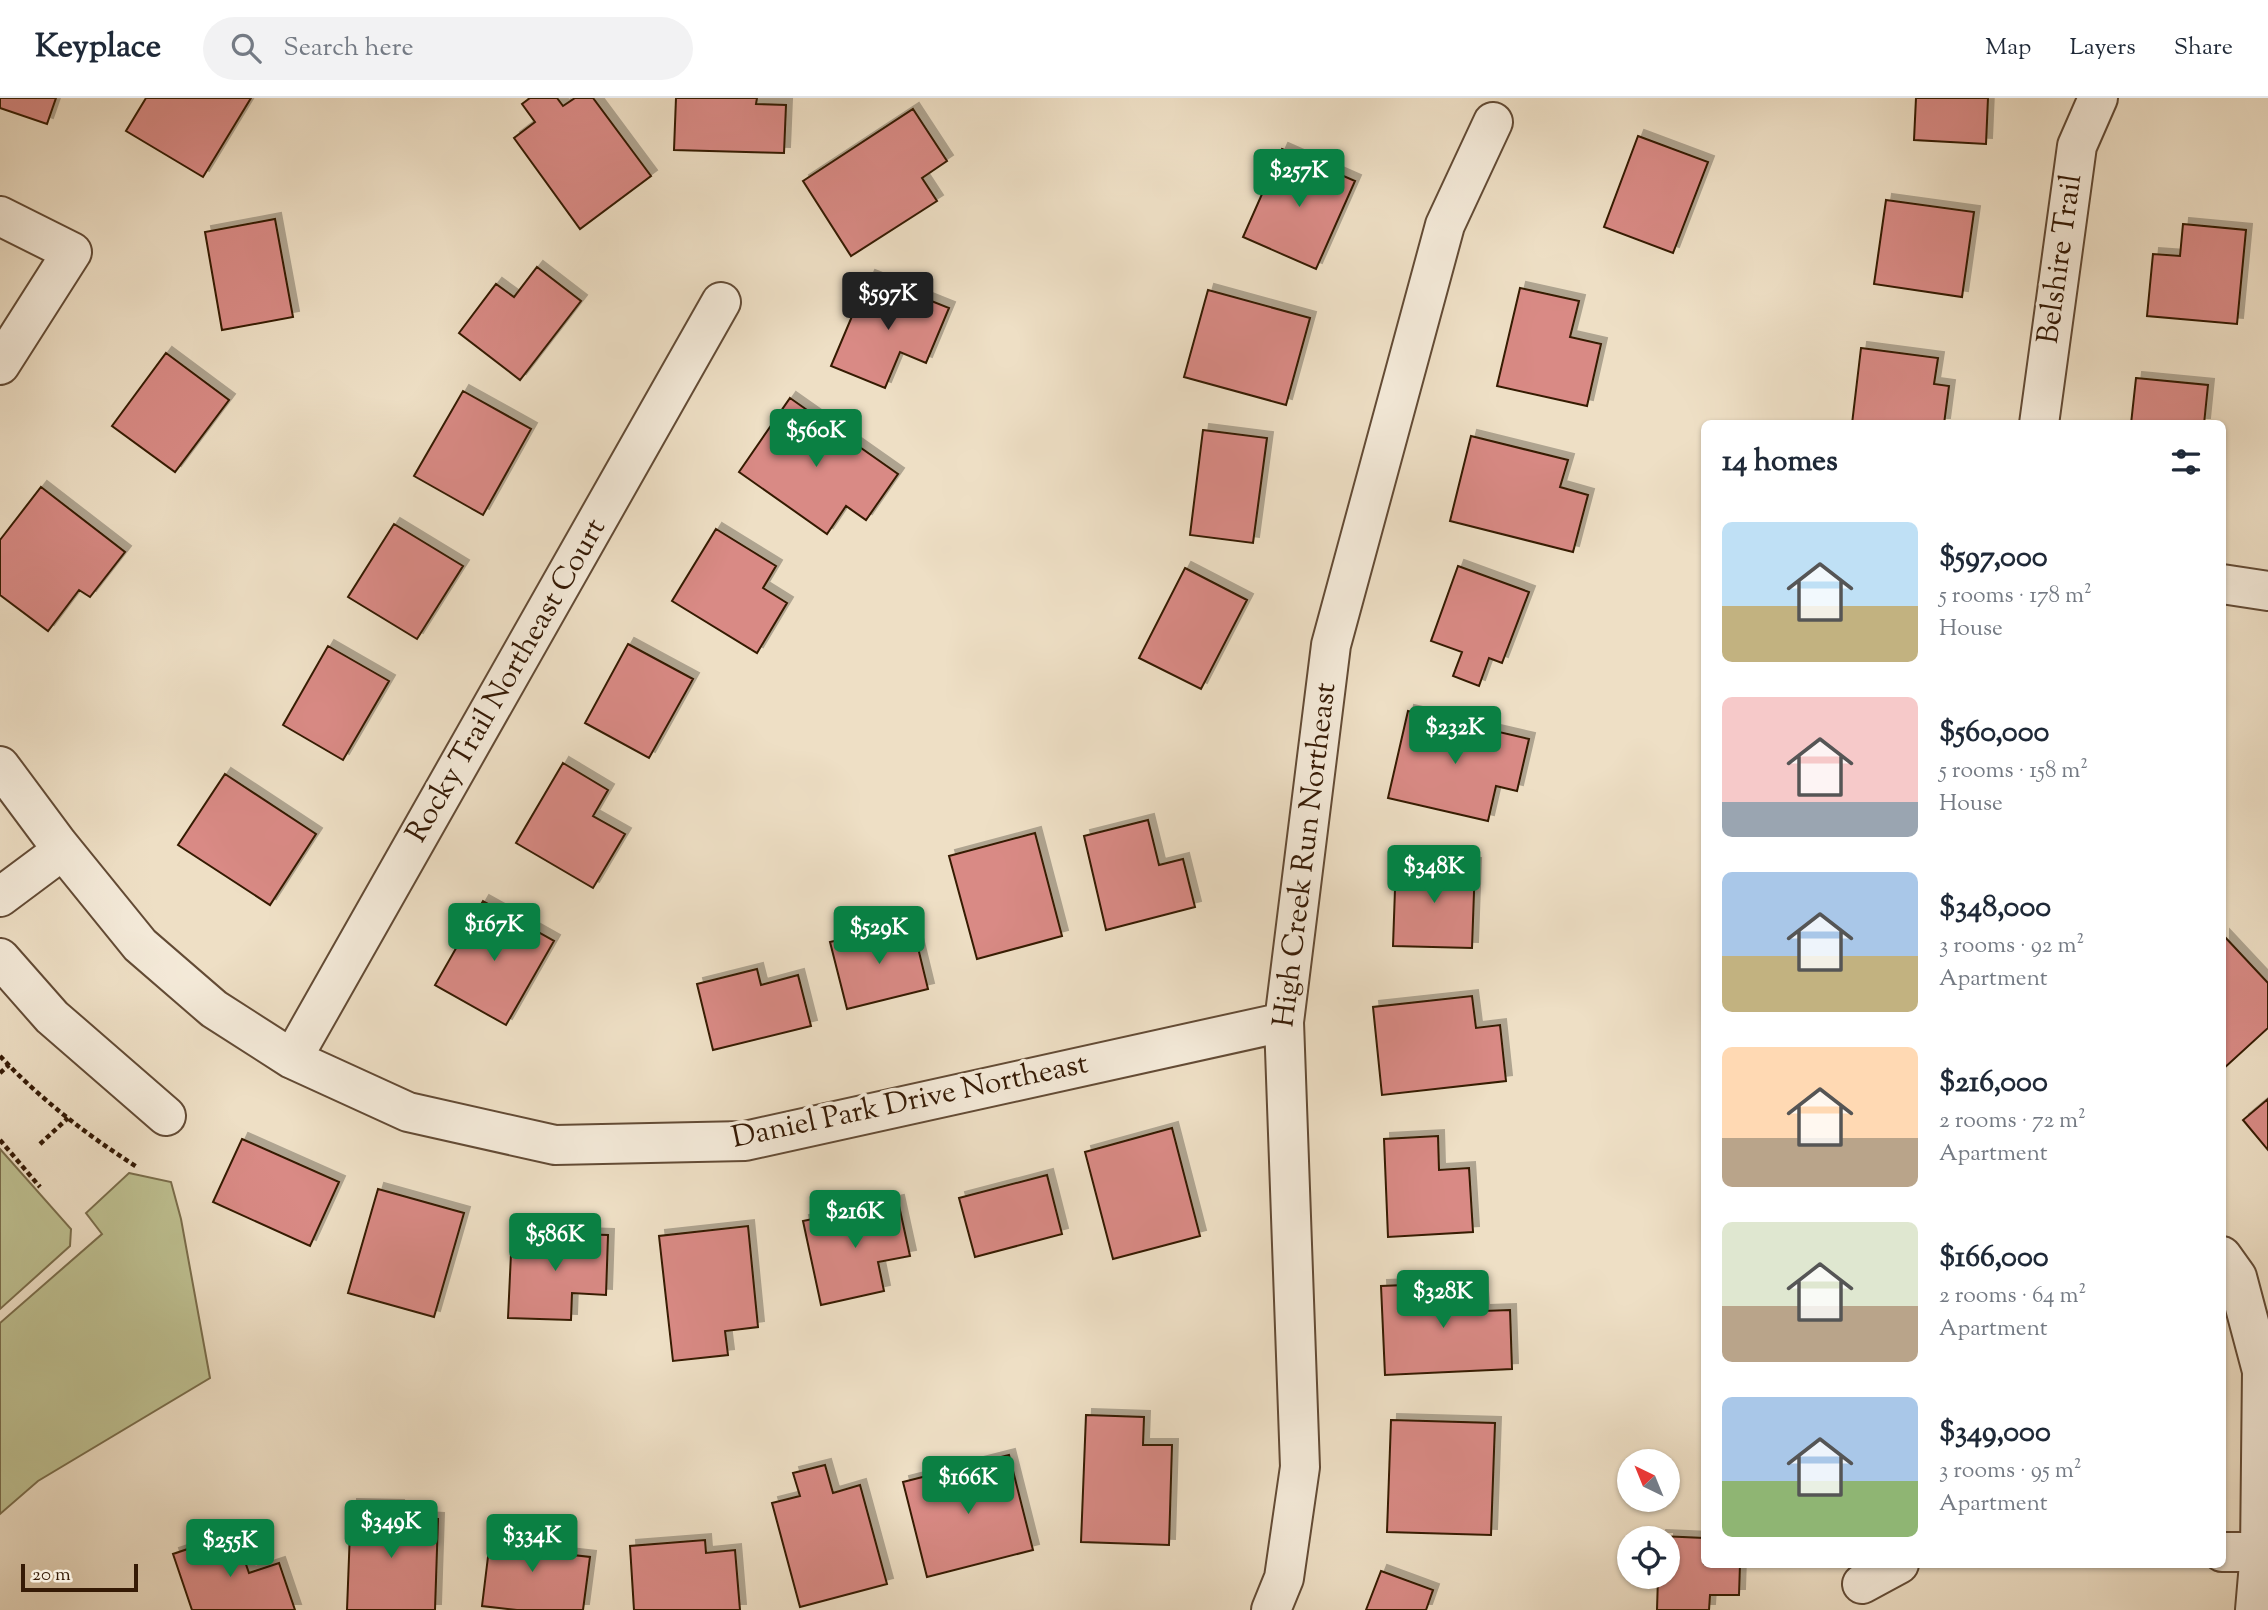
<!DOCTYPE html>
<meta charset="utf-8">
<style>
:root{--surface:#fff;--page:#f2f2f3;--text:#1f2937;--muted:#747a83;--line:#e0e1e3;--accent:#0b8043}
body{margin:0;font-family:"Sorts Mill Goudy",serif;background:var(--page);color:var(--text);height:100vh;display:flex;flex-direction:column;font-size:26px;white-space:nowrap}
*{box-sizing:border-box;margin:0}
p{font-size:23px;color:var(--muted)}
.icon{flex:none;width:38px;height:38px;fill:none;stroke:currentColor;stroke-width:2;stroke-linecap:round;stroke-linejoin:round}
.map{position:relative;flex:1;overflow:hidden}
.panel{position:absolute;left:1701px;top:322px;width:525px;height:1148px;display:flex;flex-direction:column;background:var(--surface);border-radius:10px;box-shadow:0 2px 5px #0004}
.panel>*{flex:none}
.needle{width:46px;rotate:317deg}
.controls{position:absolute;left:1617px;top:1351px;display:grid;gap:14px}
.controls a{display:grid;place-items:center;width:63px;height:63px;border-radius:50%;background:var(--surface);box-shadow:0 2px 5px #0004;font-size:35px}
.scale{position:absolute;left:21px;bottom:18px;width:117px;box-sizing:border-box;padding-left:7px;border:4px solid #351a05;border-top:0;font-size:19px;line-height:24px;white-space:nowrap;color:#351a05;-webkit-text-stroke:5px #f4ead9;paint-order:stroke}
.price{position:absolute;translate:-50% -60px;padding:0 16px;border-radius:7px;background:var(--accent);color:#fff;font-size:23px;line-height:46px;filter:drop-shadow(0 2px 4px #0008)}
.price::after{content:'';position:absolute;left:50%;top:42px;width:21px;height:16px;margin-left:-10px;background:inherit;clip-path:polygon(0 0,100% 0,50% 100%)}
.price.current{background:#222;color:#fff}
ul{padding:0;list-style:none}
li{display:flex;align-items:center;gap:21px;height:175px;padding:0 21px}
li span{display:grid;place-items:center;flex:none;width:196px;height:140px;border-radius:10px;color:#555}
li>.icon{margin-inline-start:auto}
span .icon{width:84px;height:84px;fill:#fffc;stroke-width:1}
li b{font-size:30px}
h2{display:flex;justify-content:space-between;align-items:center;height:84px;padding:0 21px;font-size:30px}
header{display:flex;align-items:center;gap:42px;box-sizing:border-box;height:98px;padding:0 35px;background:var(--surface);border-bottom:2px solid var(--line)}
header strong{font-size:33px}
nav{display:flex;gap:38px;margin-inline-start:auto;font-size:24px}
.search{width:490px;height:63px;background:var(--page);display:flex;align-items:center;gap:18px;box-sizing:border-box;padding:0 24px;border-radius:38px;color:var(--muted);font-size:26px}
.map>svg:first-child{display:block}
</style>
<header>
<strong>Keyplace</strong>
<div class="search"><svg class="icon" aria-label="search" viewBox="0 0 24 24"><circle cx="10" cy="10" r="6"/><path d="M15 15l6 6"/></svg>Search here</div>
<nav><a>Map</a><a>Layers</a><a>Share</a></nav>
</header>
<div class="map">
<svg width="2268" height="1512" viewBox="0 0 2268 1512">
<defs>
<filter id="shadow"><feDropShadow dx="6" dy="-6" stdDeviation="0" flood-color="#0004"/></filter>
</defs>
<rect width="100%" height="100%" fill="#eedfc5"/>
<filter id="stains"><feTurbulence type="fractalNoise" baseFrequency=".00286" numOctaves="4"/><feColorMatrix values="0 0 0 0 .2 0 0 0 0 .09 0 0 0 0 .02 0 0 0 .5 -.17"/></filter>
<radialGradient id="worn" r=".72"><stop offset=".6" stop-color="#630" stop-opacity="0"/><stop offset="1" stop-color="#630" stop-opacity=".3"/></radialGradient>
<path fill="#bec091" stroke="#7a6d4b" stroke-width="2" d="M0,1051L71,1131L70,1148L0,1211Z
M129,1075L171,1084L181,1121L210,1280L38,1383L0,1416V1225L102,1136L86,1115Z"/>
<path fill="#d98a85" stroke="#351a05" stroke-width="2" filter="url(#shadow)" d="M0,0H56L47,26L0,10Z
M146,0H251L203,79L126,33Z
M530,0H557L563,8L575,0H593L651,78L580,131L514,40L535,24L522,6Z
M676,0H757L756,6L786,7L784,55L674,52Z
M1916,0H1988L1986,46L1914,42Z
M913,11L947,63L922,80L937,103L851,158L803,83Z
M1638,38L1708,64L1673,155L1604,129Z
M1282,51L1355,83L1316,171L1243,139Z
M1886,102L1974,114L1962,199L1874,186Z
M275,121L293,219L222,232L205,134Z
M2183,126L2246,132L2237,226L2147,218L2153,156L2180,158Z
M537,169L581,203L520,282L459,235L496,186L514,199Z
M869,178L949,210L926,265L900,254L885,290L831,268Z
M1520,190L1579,203L1570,239L1601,246L1587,308L1497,288Z
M1208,192L1310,220L1286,307L1184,279Z
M1861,250L1938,260L1934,286L1949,288L1944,326H1852Z
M166,255L229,302L175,374L112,328Z
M2136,280L2208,287L2204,326H2131Z
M463,293L531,331L483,417L414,378Z
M790,300L898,376L866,422L846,408L827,436L739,374Z
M1203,332L1267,340L1253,445L1190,437Z
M1471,338L1568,362L1560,389L1588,397L1573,454L1450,423Z
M41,389L125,454L90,499L79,492L48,533L0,497V442Z
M394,426L463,468L417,541L348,499Z
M716,431L776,468L763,490L787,505L757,555L672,503Z
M1458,468L1529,494L1502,565L1489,560L1479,588L1453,578L1462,554L1431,543Z
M1185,470L1247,502L1201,591L1139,560Z
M628,546L693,581L649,660L585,625Z
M328,548L389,583L343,662L283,627Z
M1408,613L1529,641L1517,693L1496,688L1488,723L1388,700Z
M563,665L608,692L593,718L625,736L593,790L516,745Z
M225,676L316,736L270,807L178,747Z
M1148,722L1159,767L1183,761L1195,809L1106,832L1084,738Z
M1035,735L1062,838L977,861L949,758Z
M1396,763L1475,766L1472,850L1393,848Z
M483,803L554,843L506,927L435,887Z
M912,825L928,891L847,911L830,844Z
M2224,838L2268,885V930L2222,972Z
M757,871L761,887L798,877L811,928L713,952L697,886Z
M1472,898L1476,930L1500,927L1506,983L1382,997L1373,909Z
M2268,1001V1052L2243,1022Z
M1172,1030L1200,1138L1113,1161L1085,1054Z
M1438,1038L1439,1072L1469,1070L1473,1134L1388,1139L1384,1041Z
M242,1041L339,1084L310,1148L213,1104Z
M1047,1077L1062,1136L975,1159L959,1100Z
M378,1091L464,1115L434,1219L348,1195Z
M898,1103L910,1158L878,1164L884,1193L821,1207L803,1123Z
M748,1128L758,1229L725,1233L728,1257L673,1263L659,1138Z
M512,1134L608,1137L606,1197L572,1195L571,1222L508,1220Z
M1481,1184L1483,1213L1510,1212L1512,1271L1385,1277L1381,1188Z
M1086,1317L1144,1319L1143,1347H1172L1169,1447L1081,1444Z
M1391,1322L1495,1325L1491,1437L1387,1434Z
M1009,1357L1033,1452L927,1479L903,1384Z
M825,1367L833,1395L860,1387L887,1486L800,1509L772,1405L800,1398L793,1375Z
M351,1407L398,1408L399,1419L438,1421L435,1512H347Z
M492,1426L541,1431L538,1453L590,1459L583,1512H517L482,1508Z
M235,1435L249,1475L279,1465L295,1512H192L173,1456Z
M1660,1438L1704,1440V1466H1740L1739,1497H1710L1709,1512H1657L1658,1479H1668V1440H1659Z
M705,1442L706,1455L735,1452L740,1512H634L630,1448Z
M1381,1473L1433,1492L1426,1512H1366Z"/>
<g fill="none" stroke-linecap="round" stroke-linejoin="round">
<g stroke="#634b35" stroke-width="42">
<path id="minor" d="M0,118L72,154L0,267
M2039,326L2077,48L2098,0
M2222,486L2268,493
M0,668L58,746L140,847L214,911L292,961L408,1014L555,1047L745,1043L1284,924
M0,799L63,752
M0,860L52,919L166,1018
M292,961L721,204
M2222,1158L2237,1179L2262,1273L2260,1454L2255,1512
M2222,1454H2260
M1862,1486L1899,1466
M1271,1512L1284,1480L1300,1369L1284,924L1331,547L1445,127L1493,24"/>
</g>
<path stroke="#351a05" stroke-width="4.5" stroke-dasharray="5 3.5" stroke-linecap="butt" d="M0,958C40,1001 87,1037 137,1069
M0,975L9,967
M0,1042L40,1089
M40,1046L68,1020"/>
<use href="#minor" stroke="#f4ead9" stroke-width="38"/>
</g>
<g text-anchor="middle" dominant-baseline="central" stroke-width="7" stroke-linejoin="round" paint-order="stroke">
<g font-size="30" fill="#351a05" stroke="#f4ead9">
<text transform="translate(2061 161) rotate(-82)">Belshire Trail</text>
<text transform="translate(507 583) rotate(-60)">Rocky Trail Northeast Court</text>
<text transform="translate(1306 757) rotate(-83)">High Creek Run Northeast</text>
<text transform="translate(910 1004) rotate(-12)">Daniel Park Drive Northeast</text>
</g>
</g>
<rect width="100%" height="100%" filter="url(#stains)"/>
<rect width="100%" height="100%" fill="url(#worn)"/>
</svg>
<div class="controls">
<a><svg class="needle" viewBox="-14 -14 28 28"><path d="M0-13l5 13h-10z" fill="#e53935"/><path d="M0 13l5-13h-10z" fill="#747a83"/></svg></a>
<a><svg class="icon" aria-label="locate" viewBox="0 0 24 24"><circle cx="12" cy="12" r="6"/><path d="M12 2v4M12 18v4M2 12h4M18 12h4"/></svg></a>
</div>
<div class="scale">20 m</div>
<b class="price" style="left:1299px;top:111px">$257K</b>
<b class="price current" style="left:888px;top:234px">$597K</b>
<b class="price" style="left:816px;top:371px">$560K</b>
<b class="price" style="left:1455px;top:668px">$232K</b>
<b class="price" style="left:1434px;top:807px">$348K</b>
<b class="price" style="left:494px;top:865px">$167K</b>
<b class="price" style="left:879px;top:868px">$529K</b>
<b class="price" style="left:855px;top:1152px">$216K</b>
<b class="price" style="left:555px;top:1175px">$586K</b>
<b class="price" style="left:1443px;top:1232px">$328K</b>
<b class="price" style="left:968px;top:1418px">$166K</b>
<b class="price" style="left:391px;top:1462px">$349K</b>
<b class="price" style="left:532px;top:1476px">$334K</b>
<b class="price" style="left:230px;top:1481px">$255K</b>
<section class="panel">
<h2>14 homes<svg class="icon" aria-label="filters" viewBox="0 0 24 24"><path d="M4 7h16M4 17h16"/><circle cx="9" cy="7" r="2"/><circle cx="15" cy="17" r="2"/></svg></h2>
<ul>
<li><span style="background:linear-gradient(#bfe0f5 60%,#c2b280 0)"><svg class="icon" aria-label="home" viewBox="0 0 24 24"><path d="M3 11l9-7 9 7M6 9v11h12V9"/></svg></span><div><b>$597,000</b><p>5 rooms · 178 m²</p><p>House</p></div></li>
<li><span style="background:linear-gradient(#f6c9c9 75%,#9aa5b1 0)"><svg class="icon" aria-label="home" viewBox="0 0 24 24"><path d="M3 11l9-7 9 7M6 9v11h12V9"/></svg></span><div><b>$560,000</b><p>5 rooms · 158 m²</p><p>House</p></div></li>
<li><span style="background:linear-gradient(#a9c7e8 60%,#c2b280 0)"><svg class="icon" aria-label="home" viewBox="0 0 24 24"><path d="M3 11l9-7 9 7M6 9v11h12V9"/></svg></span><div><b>$348,000</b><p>3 rooms · 92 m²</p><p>Apartment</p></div></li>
<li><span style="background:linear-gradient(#ffd9b3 65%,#b9a48a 0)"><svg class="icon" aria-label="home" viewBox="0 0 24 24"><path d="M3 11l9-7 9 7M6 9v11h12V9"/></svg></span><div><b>$216,000</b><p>2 rooms · 72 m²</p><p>Apartment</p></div></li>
<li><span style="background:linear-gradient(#dfe7d0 60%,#b9a48a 0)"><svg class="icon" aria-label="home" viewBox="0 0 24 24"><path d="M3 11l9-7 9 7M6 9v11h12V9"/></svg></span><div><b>$166,000</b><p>2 rooms · 64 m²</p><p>Apartment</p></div></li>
<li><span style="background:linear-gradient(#a9c7e8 60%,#8fb573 0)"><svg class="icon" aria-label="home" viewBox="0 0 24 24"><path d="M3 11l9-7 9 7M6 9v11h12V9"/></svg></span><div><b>$349,000</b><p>3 rooms · 95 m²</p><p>Apartment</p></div></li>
</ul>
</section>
</div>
